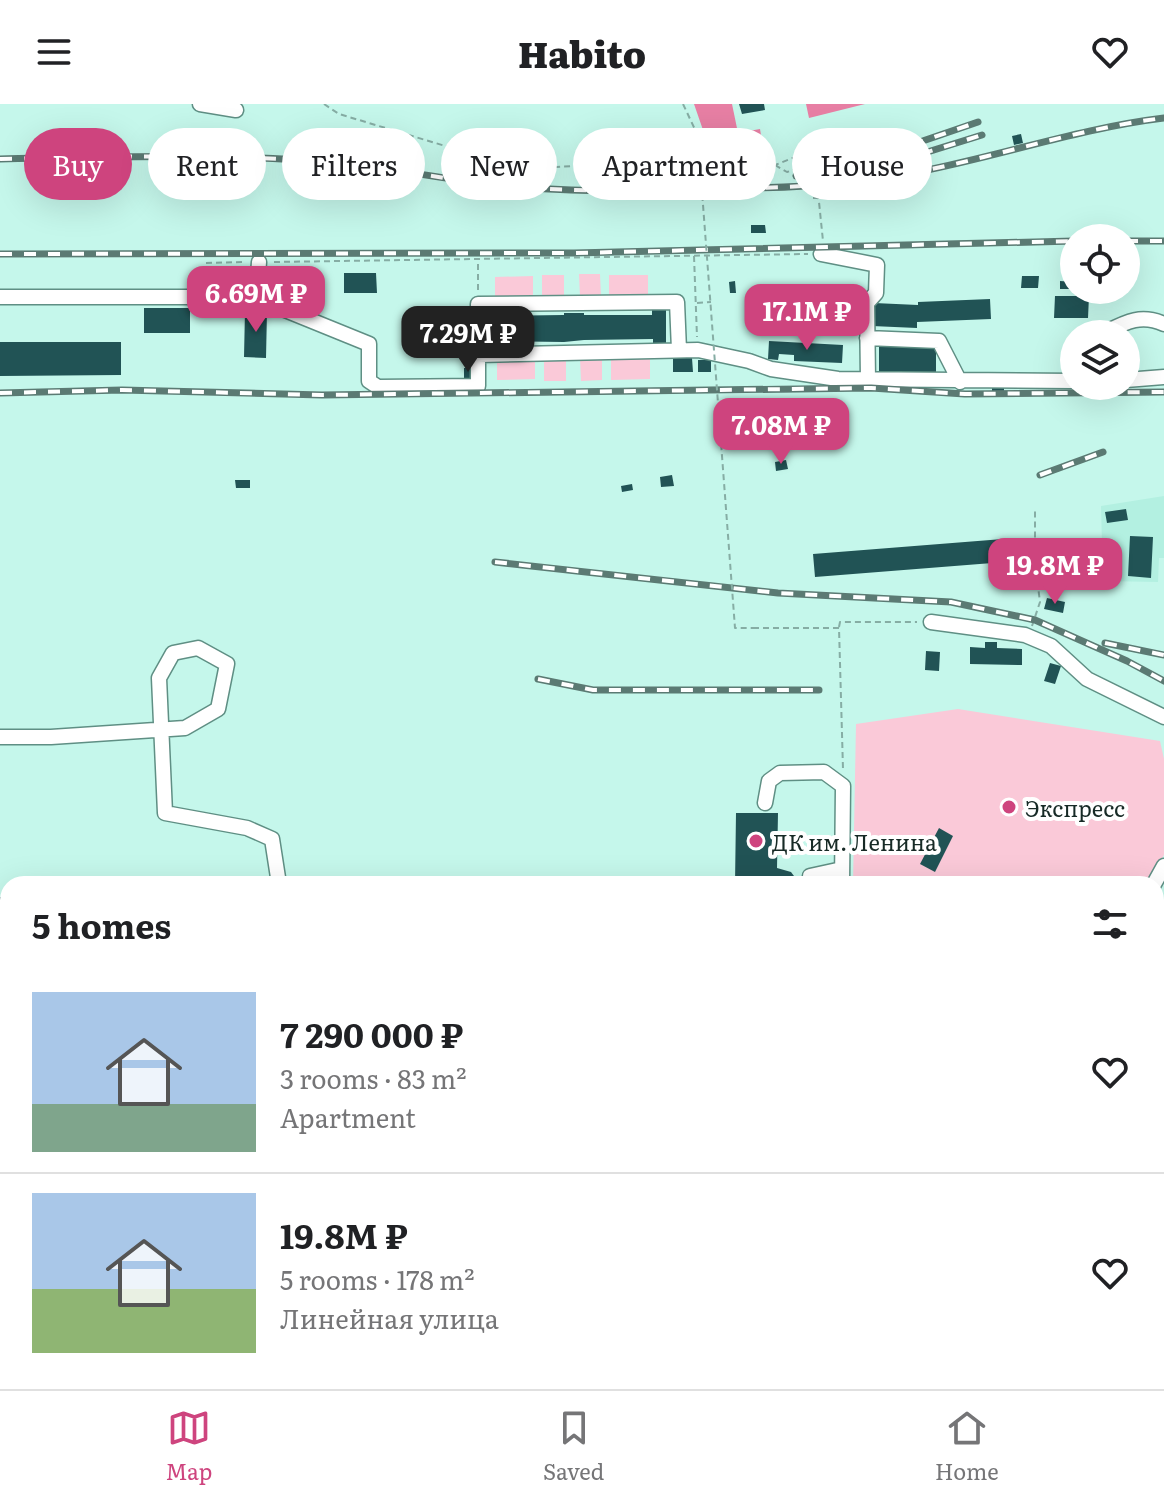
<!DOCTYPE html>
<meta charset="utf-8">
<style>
:root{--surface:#fff;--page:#f2f2f2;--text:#202124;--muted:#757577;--line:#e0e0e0;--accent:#ce447e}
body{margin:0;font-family:Literata,serif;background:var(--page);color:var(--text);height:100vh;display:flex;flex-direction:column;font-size:30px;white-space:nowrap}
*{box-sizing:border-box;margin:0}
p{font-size:26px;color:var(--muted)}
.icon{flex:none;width:44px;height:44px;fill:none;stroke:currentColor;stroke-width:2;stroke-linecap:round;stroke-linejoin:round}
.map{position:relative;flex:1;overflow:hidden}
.details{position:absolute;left:0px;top:772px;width:1164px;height:514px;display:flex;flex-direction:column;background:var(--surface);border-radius:24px 24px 0 0;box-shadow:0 8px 32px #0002}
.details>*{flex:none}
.hud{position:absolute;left:24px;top:24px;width:1116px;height:72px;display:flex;gap:16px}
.tools{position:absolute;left:1060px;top:120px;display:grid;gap:16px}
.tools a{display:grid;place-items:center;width:80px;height:80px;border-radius:50%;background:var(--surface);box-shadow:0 8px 32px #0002;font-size:40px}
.price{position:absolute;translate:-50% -68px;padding:0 18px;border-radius:16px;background:var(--accent);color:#fff;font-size:26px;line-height:52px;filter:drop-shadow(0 2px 4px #0008)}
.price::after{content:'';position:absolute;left:50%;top:48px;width:24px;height:18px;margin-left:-12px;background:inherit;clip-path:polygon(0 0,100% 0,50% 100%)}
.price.current{background:#222;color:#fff}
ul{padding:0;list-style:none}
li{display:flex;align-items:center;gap:24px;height:200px;padding:0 32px}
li+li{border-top:2px solid var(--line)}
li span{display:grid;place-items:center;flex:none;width:224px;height:160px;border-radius:0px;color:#555}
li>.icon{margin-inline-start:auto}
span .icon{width:96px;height:96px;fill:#fffc;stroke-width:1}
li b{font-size:34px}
h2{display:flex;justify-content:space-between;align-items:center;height:96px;padding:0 32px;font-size:34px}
.chip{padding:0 28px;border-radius:36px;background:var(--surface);box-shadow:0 8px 32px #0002;font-size:28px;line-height:72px}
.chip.current{background:var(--accent);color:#fff}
header{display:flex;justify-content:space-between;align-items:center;height:104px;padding:0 32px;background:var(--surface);font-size:36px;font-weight:800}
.menu{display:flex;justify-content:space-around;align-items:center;height:112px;border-top:2px solid var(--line);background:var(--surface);font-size:22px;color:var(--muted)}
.menu a{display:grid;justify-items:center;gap:4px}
.menu .current{color:var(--accent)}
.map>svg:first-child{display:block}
</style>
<header><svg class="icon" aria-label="menu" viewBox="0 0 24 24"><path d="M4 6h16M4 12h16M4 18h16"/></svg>Habito<svg class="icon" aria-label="heart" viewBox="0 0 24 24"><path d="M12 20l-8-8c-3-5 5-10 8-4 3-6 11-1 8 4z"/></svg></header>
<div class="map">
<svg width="1164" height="1285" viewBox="0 0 1164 1285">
<rect width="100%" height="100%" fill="#c5f7eb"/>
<path fill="#b3f0e1" d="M1164,392V454H1159L1158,478L1103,477L1101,402Z
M1156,1195H1164L1163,1285H881L883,1278H1156Z
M8,1276V1278H218L216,1285H6Z"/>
<path fill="#fac9d8" d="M579,170H600L601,193H580Z
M542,171H564V193L542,194Z
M609,171H648V192H609Z
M533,172V194H495V173Z
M580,253H602V276L581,277Z
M544,254H566V277H544Z
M650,254V275L611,276V255Z
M535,255V275L497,276V256Z
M958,605L1160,637L1164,655V751L1147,780H853L856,620Z"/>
<path fill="#e77fa4" d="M694,0H732L738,29L760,25L763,43C751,61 726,61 705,63L703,26Z
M806,0H865L809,14Z"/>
<path fill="#215355" d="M739,0H764L765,6L742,10Z
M1021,30L1023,39L1014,41L1012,32Z
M751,121H765L766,129H751Z
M344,169H376L377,189H344Z
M1022,172H1039L1038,184H1021Z
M735,177L736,189H730L729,178Z
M1060,177L1074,178V185H1060Z
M1055,192H1089L1088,214H1054Z
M990,195L991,215L917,218V224L872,222L874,199L918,201V198Z
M800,196L824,197V211L799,210Z
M652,202H666V243L653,244V235L584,236L564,238L496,237V246H482V204H495V212L564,211V209H584V211H652Z
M144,204H190V229H144Z
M245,207H267L266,254L244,253Z
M769,237L843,241L842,259L794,257V251L779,250L778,256L768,255Z
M0,238H121V271L0,272Z
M1126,241H1131V253H1126Z
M879,242L936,243V270H879Z
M673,254H692L693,268H673Z
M698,256H711V268H698Z
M464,264H473V275H464Z
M992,283H1004V289H992Z
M786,356L788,365L776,367L775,358Z
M672,371L674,382L661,383L660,373Z
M235,376H250V384H236Z
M632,380L633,386L622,388L621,382Z
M1126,405L1128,416L1107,419L1105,408Z
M1130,432L1153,433L1151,474L1128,472Z
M1003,435L1005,458L815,473L813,450Z
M1047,494L1065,498L1063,509L1044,505Z
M985,538H997V544L1022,545V561L970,560V543L985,544Z
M926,547L940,548L939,567L925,566Z
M1050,559L1061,562L1055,580L1044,577Z
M736,709H778L777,764L791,768L800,780H735Z
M939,724L953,732L935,768L920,760Z
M0,793H8V831H0Z
M0,841H8V860H0Z
M1156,959L1164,967V973L1156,981Z
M20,1278H43L42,1285H20Z
M84,1278H115L113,1285H83Z
M198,1278H216L214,1285H196Z
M616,1278H642L651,1280L650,1285H614Z
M704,1278H727L726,1285H703Z
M963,1278H984L982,1285H961Z
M1014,1278H1037L1036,1285H1012Z
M61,1280L79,1284V1285H60Z"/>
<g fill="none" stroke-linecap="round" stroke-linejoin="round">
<g stroke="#5f8f84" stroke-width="17">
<path id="minor" d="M200,0L236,6
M821,150L877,161L876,189L867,199L868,276
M0,193H193L268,199L369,240V277L378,283L478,282V251L698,246L749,257L771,265L838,275L1074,277
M256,198L259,158
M1102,230C1124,219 1140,209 1164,220
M867,234L939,237L960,278
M478,251V200L677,198L679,246
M1126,276L1164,273
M931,518L1025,531L1051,542L1087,575L1164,613
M0,633H51L185,624L218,605L227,560L198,544L173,549L159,574L165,709L247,724L272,735L279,780
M765,699L769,677L780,669L824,668L843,682L842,780
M810,780V772L842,765
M1154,780L1164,762
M1156,1025L1164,1031
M1156,1083L1164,1074
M1156,1115L1164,1123
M676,1285L677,1278
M737,1285L738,1278"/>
</g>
<g stroke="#fff" stroke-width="19">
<path id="major" d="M0,1135L8,1139
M349,1278L369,1285"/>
</g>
<path stroke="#86ada4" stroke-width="2" stroke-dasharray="6 4" stroke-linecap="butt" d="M324,0L339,10L472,50L557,63L608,60L709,70L775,61L808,48L829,46
M683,0L699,34L700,61
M775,61L787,68L797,65L810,75L813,94H818L819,98L823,137
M694,152L697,233
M274,158L808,150
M206,159L244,158
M478,186V157
M697,199L711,198
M1032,522L1040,498L1035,459V405
M839,523L840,518H917
M753,524H839L843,665"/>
<use href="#minor" stroke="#fff" stroke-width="14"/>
<use href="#major" stroke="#97efdf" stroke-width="16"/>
<g stroke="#5b7a73" stroke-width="7">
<path id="rail" d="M921,50L982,31
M0,55C109,53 217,49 326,58C391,63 454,78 518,83C596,89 676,87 754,84C809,83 868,78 922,67C1003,51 1081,24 1164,14
M796,72L879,52L978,18
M1126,137H1164
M0,150L574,149L1074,137
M0,289L122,286L322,291L871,284L965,290L1164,288
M1040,371L1103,348
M495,458L778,489L951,498L1035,516L1127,557L1164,577
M1105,539L1164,551
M538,575L593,586H819
M0,839H8"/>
</g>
<use href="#rail" stroke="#fff" stroke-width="4" stroke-dasharray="12" stroke-linecap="butt"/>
<path stroke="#86ada4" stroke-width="2" stroke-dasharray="6 4" stroke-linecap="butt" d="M700,61L735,524H753"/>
</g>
<g fill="#ce447e" stroke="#fff" stroke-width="3">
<circle cx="1009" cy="703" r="8"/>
<circle cx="756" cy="737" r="8"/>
</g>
<g text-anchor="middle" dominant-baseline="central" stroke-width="8" stroke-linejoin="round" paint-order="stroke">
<g font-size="22" fill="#172a26" stroke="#fff" text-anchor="start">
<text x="1025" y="703">Экспресс</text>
<text x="772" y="737">ДК им. Ленина</text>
</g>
</g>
</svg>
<div class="tools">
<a><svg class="icon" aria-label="locate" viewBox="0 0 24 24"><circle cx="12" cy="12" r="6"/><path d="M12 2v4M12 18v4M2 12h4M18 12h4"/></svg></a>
<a><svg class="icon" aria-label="layers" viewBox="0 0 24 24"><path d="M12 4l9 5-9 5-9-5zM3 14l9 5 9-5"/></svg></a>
</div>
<b class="price" style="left:256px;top:230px">6.69M ₽</b>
<b class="price" style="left:807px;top:248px">17.1M ₽</b>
<b class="price current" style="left:468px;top:270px">7.29M ₽</b>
<b class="price" style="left:781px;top:362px">7.08M ₽</b>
<b class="price" style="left:1055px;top:502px">19.8M ₽</b>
<div class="hud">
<a class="chip current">Buy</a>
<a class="chip">Rent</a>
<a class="chip">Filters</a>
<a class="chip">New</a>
<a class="chip">Apartment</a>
<a class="chip">House</a>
</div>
<section class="details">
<h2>5 homes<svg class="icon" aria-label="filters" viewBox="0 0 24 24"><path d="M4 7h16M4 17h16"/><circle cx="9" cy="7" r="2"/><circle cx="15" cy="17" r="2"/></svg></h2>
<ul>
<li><span style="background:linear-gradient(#a9c7e8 70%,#7fa58c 0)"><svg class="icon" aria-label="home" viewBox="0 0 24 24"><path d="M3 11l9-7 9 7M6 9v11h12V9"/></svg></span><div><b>7 290 000 ₽</b><p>3 rooms · 83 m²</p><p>Apartment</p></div><svg class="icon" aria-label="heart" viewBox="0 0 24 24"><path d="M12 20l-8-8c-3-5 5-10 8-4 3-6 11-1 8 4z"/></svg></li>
<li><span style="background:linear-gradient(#a9c7e8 60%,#8fb573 0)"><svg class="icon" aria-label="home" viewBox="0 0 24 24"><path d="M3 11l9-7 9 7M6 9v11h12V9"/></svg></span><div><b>19.8M ₽</b><p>5 rooms · 178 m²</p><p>Линейная улица</p></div><svg class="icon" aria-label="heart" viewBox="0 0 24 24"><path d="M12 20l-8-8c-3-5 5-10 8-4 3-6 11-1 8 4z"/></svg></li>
</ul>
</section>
</div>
<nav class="menu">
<a class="current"><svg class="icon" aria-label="map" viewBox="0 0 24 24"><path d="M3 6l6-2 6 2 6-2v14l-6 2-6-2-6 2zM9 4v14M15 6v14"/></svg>Map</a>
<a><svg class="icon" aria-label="saved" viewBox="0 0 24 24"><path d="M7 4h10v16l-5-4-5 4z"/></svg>Saved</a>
<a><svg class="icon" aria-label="home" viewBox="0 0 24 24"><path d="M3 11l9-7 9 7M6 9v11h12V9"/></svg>Home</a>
</nav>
